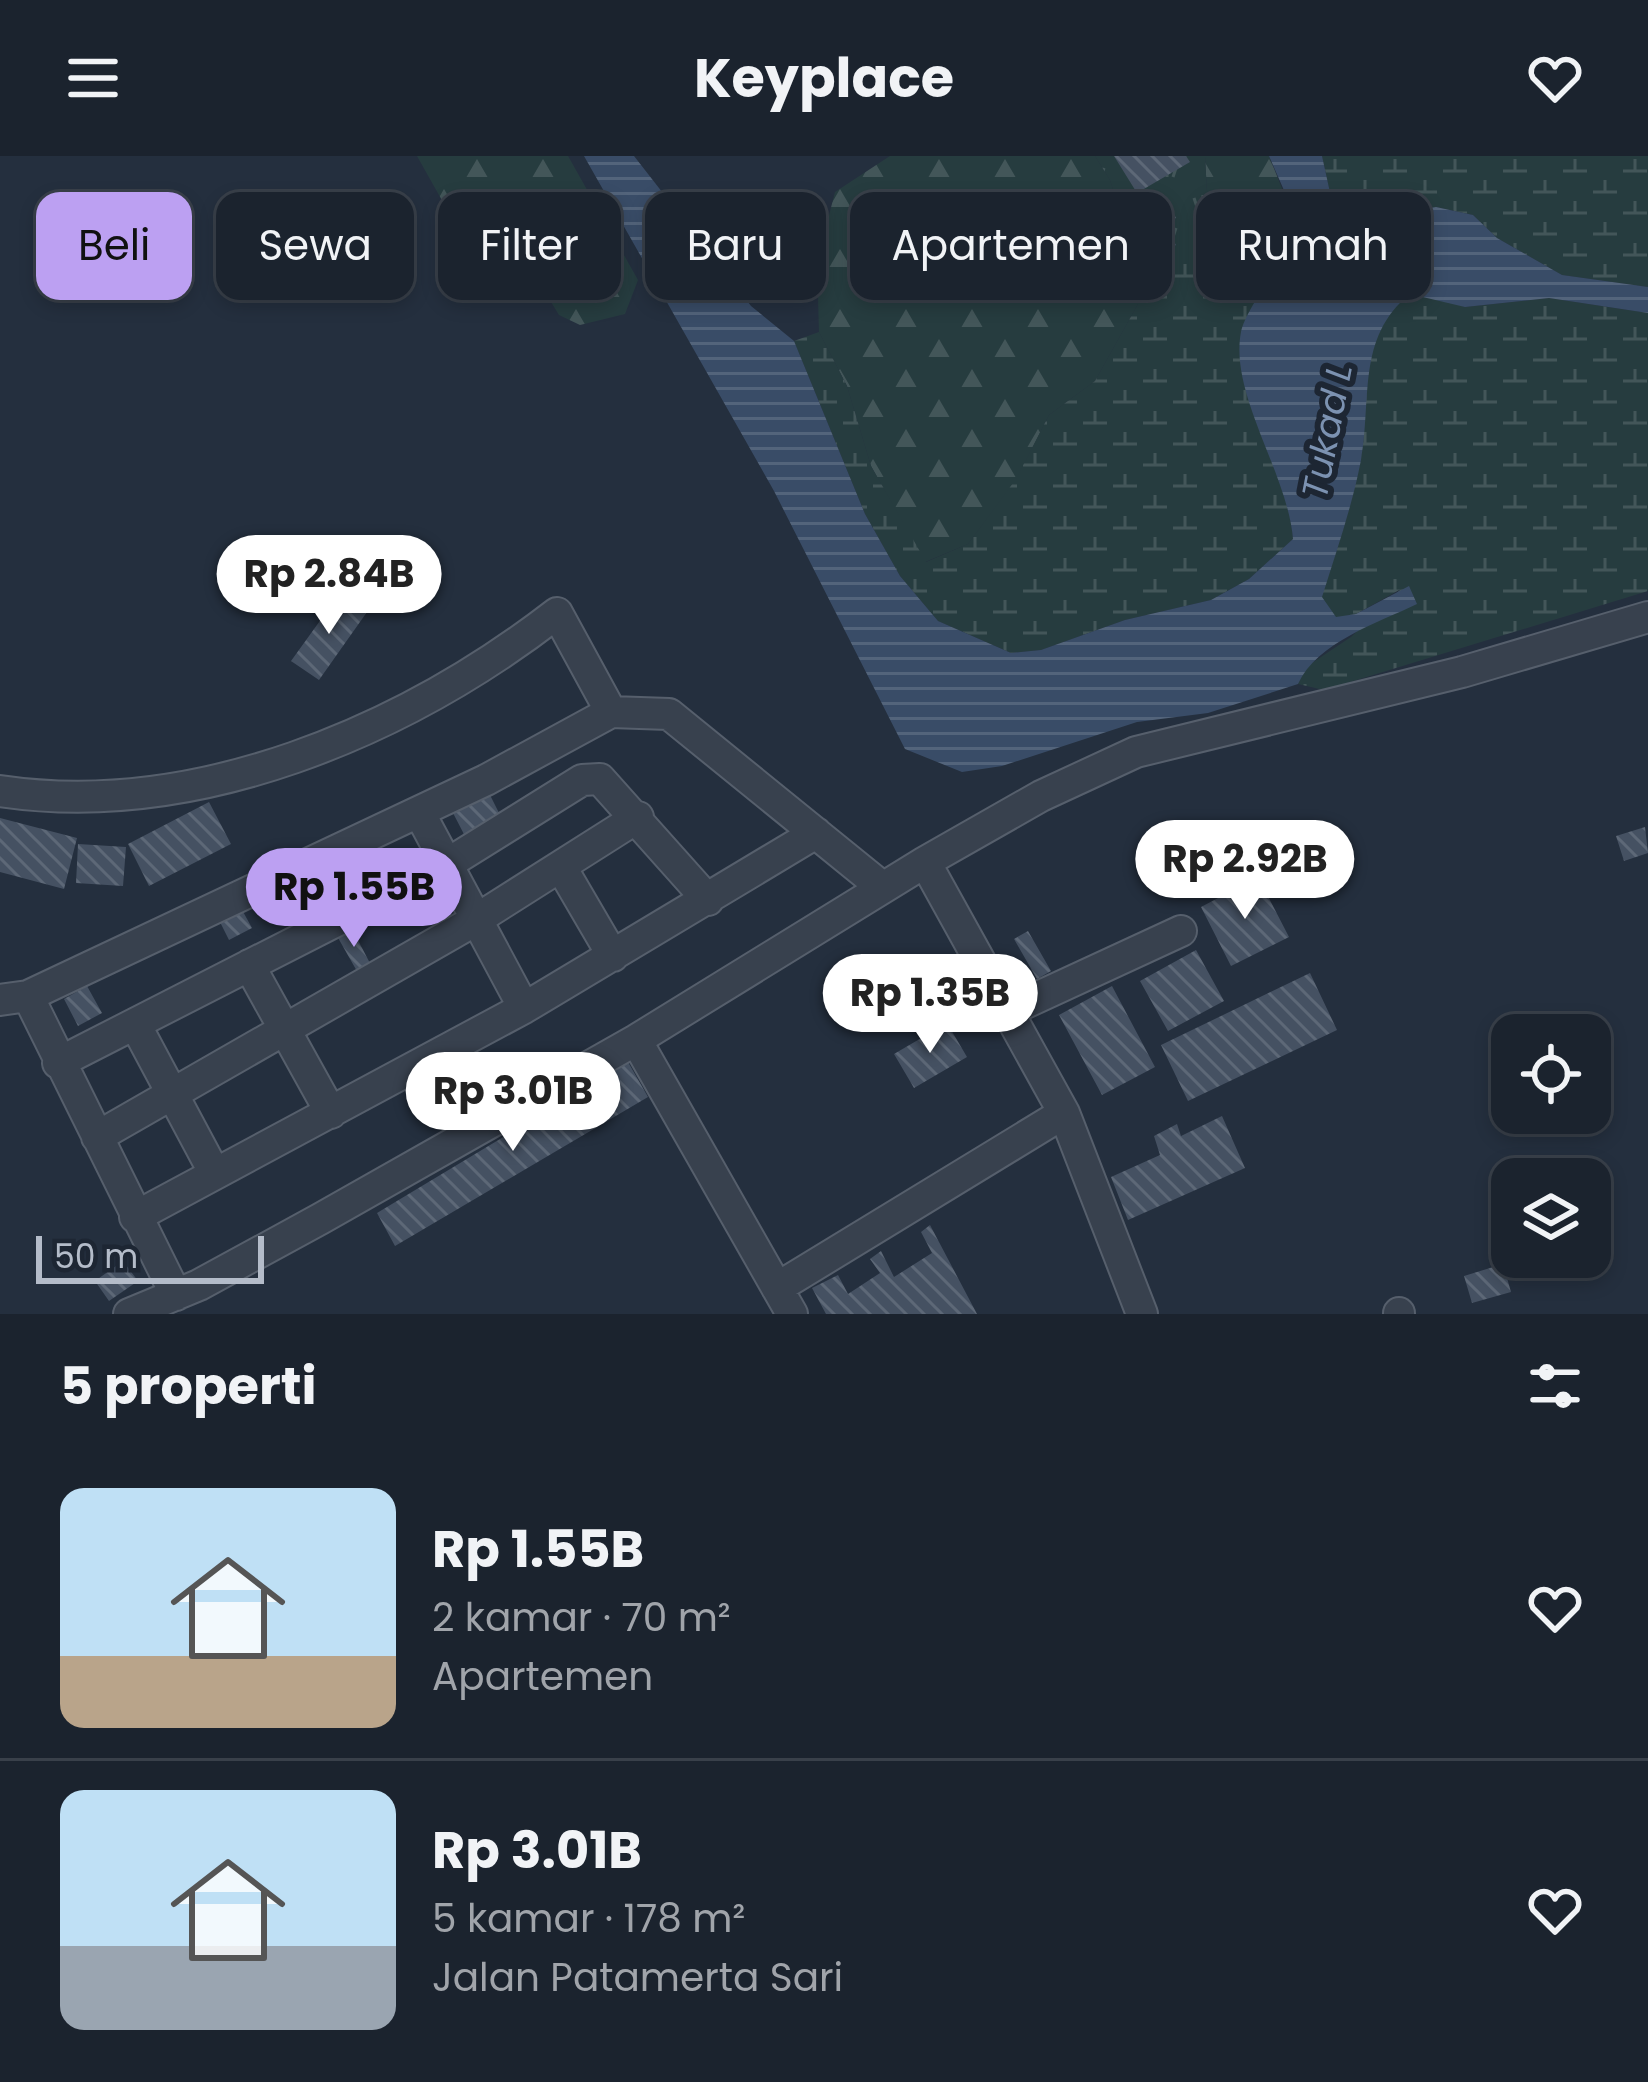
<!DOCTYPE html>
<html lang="id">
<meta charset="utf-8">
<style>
:root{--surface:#1b232e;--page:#242b36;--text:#f1f3f6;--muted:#a0a4aa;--line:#39404a;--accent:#bca0f2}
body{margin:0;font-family:Poppins,sans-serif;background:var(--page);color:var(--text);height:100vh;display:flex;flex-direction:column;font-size:45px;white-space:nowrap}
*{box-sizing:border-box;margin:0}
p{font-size:39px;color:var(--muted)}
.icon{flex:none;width:66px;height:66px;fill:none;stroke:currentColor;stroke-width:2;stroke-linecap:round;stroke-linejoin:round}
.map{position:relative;height:1158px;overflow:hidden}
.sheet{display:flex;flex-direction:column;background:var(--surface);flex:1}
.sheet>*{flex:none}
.guide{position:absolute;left:36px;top:36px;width:1578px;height:108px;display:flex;gap:24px}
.buttons{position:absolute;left:1491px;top:858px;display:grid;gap:24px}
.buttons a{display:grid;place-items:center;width:120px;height:120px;border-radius:24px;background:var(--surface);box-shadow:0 6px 18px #0003,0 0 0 3px var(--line);font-size:60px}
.scale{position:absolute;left:36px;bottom:30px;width:228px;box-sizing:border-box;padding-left:12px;border:6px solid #b4bcc9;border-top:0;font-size:33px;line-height:42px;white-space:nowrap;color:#b4bcc9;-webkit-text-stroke:9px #1d2633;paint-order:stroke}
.price{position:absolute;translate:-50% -102px;padding:0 27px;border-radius:42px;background:#fff;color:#222;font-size:39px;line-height:78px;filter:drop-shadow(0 3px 6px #0008)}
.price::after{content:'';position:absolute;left:50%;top:72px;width:36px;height:27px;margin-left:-18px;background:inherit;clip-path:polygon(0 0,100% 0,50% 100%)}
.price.current{background:var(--accent);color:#111}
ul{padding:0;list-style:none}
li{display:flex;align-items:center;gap:36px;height:300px;padding:0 60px}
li+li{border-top:3px solid var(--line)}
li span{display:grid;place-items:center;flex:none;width:336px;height:240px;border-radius:24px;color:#555}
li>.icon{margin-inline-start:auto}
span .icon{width:144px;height:144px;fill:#fffc;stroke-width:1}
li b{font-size:51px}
h2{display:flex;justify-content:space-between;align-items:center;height:144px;padding:0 60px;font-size:51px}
.chip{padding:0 42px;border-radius:24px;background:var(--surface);box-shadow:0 6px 18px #0003,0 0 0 3px var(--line);font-size:42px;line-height:108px}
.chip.current{background:var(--accent);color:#111}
header{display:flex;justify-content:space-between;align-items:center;height:156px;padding:0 60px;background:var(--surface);font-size:54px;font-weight:700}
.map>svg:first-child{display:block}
</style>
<header><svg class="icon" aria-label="menu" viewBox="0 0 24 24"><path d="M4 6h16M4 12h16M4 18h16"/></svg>Keyplace<svg class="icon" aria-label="heart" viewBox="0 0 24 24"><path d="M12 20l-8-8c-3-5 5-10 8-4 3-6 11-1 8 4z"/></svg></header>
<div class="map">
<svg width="1648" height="1158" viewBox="0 0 1648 1158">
<defs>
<pattern id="forest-firs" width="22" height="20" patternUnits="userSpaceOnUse" patternTransform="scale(3)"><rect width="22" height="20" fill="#263c3f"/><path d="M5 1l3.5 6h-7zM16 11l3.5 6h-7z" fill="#435659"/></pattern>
<pattern id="wetland-marsh" width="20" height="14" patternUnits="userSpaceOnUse" patternTransform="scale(3)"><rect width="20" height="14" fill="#263c3f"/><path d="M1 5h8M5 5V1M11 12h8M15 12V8" fill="none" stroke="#435659"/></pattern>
<pattern id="park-tufts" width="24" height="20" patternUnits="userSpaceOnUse" patternTransform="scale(3)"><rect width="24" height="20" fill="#263c3f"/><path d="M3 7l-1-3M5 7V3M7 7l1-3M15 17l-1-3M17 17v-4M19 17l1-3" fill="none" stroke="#435659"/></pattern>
<pattern id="water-rules" width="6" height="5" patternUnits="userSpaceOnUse" patternTransform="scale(3)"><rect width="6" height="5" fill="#394c67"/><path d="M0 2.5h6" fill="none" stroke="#53647b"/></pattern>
<pattern id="building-back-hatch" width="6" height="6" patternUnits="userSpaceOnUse" patternTransform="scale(3)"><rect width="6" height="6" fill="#455162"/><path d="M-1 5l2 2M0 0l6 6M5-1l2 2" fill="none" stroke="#5d6877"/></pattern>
</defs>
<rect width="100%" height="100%" fill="#242f3e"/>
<path fill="url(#forest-firs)" d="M417,0H568L638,124L625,158L580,169L559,159L542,131L466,87Z
M890,0H1095L1110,24L1142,123L1138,148L1095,225L1049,259L1016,324L968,388L925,406L871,310L847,230L819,176L817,106L835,36Z
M1205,0H1269L1283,35L1266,58L1210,92Z"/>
<path fill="url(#wetland-marsh)" d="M1322,0H1648V131L1562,119L1497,82L1473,59L1436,51L1355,65L1331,41Z
M1283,35L1300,71C1289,98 1262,126 1255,153C1232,243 1286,300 1293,383L1249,423L1211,444L1125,464L1041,494L1011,497L938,465L900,420L865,358L794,185L819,176L847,230L871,310L926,406L968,388L1016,323L1049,259L1095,225L1138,148L1142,123L1266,58Z
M1424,137L1465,151L1549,142L1648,157V435L1324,534L1298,528L1306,511L1351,481L1401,433L1356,458L1335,462L1321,441C1336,397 1351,352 1360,307C1370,261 1356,141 1424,137Z"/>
<path fill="url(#park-tufts)" d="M1095,0H1205L1210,92L1142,123L1110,24Z"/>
<path fill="url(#water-rules)" d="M584,0H634L751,150L794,185L865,358L900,420L938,465L1011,497L1041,494L1125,464L1211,444L1249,423L1293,383C1288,318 1229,238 1241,176C1246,151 1288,100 1300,71L1269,0H1322L1331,41L1355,65L1436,51L1473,59L1497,82L1562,119L1648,131V157L1549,142L1465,151L1410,138C1356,181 1372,244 1361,304C1352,351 1336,396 1322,441L1336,461L1356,458L1409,430L1417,448C1378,467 1317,486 1298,528L1208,557L1137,566L1002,610L962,616L905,593L774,335Z"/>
<path fill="url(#building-back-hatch)" d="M1114,0H1186L1190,6L1137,37Z
M1163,38L1176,62L1164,69L1176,89L1154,102L1129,58Z
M340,437L367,456L319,524L291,505Z
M489,637L503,665L467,684L453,657Z
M209,646L231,688L149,730L128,688Z
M0,662L77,682L64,733L0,716Z
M1645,671L1648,697L1624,705L1616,680Z
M78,688L126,691L123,730L76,727Z
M1258,721L1289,781L1231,810L1201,751Z
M241,752L252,772L229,784L219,764Z
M351,771L372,811L358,817L337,780Z
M1028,775L1051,815L1037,823L1014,783Z
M1196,794L1224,845L1168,875L1140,825Z
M1310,817L1337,874L1188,945L1161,889Z
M87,830L102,857L78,870L64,843Z
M1112,830L1155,911L1102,939L1059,859Z
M947,867L967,901L914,932L894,898Z
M628,906L648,941L395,1090L377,1057Z
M1222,960L1245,1012L1128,1064L1111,1021L1160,999L1154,980L1177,968L1181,980Z
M930,1069L977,1158H826L812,1132L838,1119L848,1138L880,1117L870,1103L881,1095L894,1121L932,1097L921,1076Z
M123,1105L138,1125L109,1145L95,1125Z
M1503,1108L1511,1136L1472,1147L1464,1120Z"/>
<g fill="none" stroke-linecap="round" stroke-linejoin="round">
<g stroke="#565f6c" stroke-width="34">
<path id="minor" d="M0,635C196,664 403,576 557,457L611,556
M419,656L524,852L816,677
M925,706L1064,957L1142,1158
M561,711L613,800
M249,809L331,957
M28,840L486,624L611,556L669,558L882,731
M0,844L28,840L176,1139
M1010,854L1181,775
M135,868L215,1018
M636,884L792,1158
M58,907L444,710L582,624L600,623L708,744
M97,981L474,765L638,661
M135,1061L524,852
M777,1132L1064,957
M1399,1157V1158
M129,1158L199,1129L320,1063L636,884L925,706L1041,640L1136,596L1462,516L1648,461"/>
</g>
<use href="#minor" stroke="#38414e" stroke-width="30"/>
</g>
<g text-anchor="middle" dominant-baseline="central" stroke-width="12" stroke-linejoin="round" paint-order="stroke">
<g font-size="36" font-style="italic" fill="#7c92b1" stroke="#1d2633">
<text transform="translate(1327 275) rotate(-79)">Tukad L</text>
</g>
</g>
</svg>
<div class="buttons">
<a><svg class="icon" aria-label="locate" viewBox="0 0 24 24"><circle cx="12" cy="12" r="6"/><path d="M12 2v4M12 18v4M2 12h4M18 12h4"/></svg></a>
<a><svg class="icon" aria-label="layers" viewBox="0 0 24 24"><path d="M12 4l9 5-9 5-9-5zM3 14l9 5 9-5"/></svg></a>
</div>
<div class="scale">50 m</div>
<b class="price" style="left:329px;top:481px">Rp 2.84B</b>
<b class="price" style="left:1245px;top:766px">Rp 2.92B</b>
<b class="price current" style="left:354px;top:794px">Rp 1.55B</b>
<b class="price" style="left:930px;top:900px">Rp 1.35B</b>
<b class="price" style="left:513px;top:998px">Rp 3.01B</b>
<div class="guide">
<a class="chip current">Beli</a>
<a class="chip">Sewa</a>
<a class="chip">Filter</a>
<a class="chip">Baru</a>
<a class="chip">Apartemen</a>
<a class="chip">Rumah</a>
</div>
</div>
<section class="sheet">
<h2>5 properti<svg class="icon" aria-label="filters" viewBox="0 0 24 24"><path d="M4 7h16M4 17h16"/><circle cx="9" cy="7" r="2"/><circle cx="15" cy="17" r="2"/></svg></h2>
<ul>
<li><span style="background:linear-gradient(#bfe0f5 70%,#b9a48a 0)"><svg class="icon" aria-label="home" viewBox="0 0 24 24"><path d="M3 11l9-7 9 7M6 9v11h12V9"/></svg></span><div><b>Rp 1.55B</b><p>2 kamar · 70 m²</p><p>Apartemen</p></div><svg class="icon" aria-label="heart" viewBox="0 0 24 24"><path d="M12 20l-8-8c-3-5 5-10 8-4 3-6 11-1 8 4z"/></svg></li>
<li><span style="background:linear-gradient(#bfe0f5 65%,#9aa5b1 0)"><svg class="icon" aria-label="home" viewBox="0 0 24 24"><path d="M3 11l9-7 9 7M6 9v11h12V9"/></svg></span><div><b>Rp 3.01B</b><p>5 kamar · 178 m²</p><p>Jalan Patamerta Sari</p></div><svg class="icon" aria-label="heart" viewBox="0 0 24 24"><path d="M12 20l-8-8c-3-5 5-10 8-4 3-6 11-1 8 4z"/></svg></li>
</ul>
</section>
